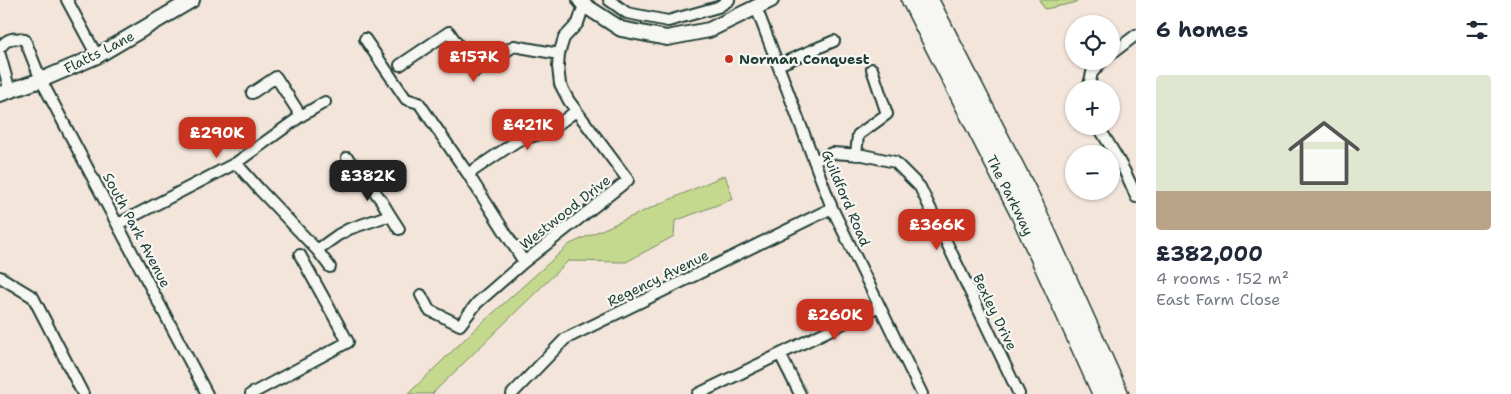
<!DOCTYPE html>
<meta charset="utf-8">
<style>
:root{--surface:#fff;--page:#f6f6f7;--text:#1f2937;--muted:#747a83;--line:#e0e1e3;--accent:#c8321e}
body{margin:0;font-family:"Shantell Sans",sans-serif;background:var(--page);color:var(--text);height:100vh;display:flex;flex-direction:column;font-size:19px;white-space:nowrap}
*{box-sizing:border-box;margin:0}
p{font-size:16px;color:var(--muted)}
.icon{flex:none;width:28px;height:28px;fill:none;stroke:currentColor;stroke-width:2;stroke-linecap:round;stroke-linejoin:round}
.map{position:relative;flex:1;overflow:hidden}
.sheet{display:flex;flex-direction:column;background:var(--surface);width:375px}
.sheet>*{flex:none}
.controls{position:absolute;left:1065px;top:15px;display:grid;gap:10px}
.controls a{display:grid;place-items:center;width:55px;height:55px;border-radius:50%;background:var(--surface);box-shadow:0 1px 4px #0004;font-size:25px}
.price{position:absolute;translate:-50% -42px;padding:0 11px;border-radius:10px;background:var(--accent);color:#fff;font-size:16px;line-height:32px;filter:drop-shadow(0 1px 2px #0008)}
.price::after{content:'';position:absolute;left:50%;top:30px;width:15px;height:11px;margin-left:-8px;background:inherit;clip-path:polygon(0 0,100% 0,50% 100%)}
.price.active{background:#222;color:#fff}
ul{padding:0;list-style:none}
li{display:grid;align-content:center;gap:10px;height:265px;padding:0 20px}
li+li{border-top:1px solid var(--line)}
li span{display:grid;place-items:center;height:155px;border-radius:5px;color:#555}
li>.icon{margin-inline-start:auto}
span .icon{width:90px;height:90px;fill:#fffc;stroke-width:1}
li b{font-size:21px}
h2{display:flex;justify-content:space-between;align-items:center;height:60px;padding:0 20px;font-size:21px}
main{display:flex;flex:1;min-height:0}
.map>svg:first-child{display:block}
</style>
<main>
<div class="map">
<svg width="1136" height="394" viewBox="0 0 1136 394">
<rect width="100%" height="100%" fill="#f4e5da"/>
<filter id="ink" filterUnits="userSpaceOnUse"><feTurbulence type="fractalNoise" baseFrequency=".02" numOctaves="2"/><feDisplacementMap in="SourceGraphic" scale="10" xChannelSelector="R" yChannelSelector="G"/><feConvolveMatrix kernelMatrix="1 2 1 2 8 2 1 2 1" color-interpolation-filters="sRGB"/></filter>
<g filter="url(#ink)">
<path fill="#c5d98e" stroke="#728b61" d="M1039,0H1078L1074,3L1045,9Z
M725,175L733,199L675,221L674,236L626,262L568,261L432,394H408L473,331L570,244Z"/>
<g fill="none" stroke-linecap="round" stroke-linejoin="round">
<g stroke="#1f3d34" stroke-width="14">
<path id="minor" d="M67,0L97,56
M609,0L627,13L668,21L718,7L729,0
M756,7L832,208L922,394
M365,39L406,99L419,103L468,174L524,262
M0,48C7,38 14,37 25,40L41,80L207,394
M1111,54L1136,35
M0,55L10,91
M400,65L449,32L476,71L514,46L559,54
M778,65L834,41
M1088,89L1092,73L1102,61
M301,116L325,102
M1098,126C1112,149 1127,172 1136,197
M856,155L858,135L887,114L872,69
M347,158L360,172
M814,161L832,153L863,155L895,162L920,187L1019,394
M236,163L259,189L317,250L338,235L349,229L390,215L399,229
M468,174L517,141L549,131L576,111
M345,184L360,172L381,200L390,215
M118,224L236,163L301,116L276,77L252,93
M317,250L330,267
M0,277L33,297L83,394
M421,295L429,310L460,325L477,303L524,262L628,180L569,101L560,84L558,67L559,54L564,38L578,23L584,5
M780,354L800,394
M251,394L348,342L300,255
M512,394L565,339L832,208
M698,394L879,306"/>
</g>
<g stroke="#1f3d34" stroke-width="18">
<path id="tertiary" d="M580,0L584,5L621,29L667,38L709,30L771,0
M0,94L41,80L97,56L192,0"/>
</g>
<g stroke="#1f3d34" stroke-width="21">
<g id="trunk">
<path id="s1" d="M911,0L1020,214L1102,394"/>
<path d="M929,0L1033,203L1119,394"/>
</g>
</g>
<use href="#minor" stroke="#f6f6f2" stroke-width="10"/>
<use href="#tertiary" stroke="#f6f6f2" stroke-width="14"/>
<use href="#trunk" stroke="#f6f6f2" stroke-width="18"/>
</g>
</g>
<circle fill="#c8321e" stroke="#f6f6f2" stroke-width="2" cx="729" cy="59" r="5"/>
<g text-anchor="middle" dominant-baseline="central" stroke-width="4.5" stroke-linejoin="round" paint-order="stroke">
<g font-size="14" fill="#1f3d34" stroke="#f6f6f2">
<text transform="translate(99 52) rotate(-27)">Flatts Lane</text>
<text stroke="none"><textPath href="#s1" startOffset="219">The Parkway</textPath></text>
<text transform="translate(846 198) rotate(67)">Guildford Road</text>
<text transform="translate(565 212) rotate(-38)">Westwood Drive</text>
<text transform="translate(137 230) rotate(62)">South Park Avenue</text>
<text transform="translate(658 278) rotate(-26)">Regency Avenue</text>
<text transform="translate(995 312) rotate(64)">Bexley Drive</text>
</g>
<g font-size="14" font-weight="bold" fill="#1f3d34" stroke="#f6f6f2" text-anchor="start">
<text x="739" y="59">Norman Conquest</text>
</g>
</g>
</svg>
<div class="controls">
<a><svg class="icon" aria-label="locate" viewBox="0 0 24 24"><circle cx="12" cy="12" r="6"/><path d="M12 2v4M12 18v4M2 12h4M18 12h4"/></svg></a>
<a>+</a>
<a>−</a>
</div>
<b class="price" style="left:474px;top:83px">£157K</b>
<b class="price" style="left:528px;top:151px">£421K</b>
<b class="price" style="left:217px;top:159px">£290K</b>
<b class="price active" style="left:368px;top:202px">£382K</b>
<b class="price" style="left:937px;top:251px">£366K</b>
<b class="price" style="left:835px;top:341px">£260K</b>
</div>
<section class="sheet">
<h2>6 homes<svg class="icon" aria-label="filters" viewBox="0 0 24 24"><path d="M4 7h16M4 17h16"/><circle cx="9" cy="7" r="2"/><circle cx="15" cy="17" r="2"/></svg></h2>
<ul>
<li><span style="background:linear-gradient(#dfe7d0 75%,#b9a48a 0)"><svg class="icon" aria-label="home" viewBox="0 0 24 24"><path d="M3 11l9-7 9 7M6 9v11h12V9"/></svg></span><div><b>£382,000</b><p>4 rooms · 152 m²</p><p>East Farm Close</p></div></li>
</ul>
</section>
</main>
